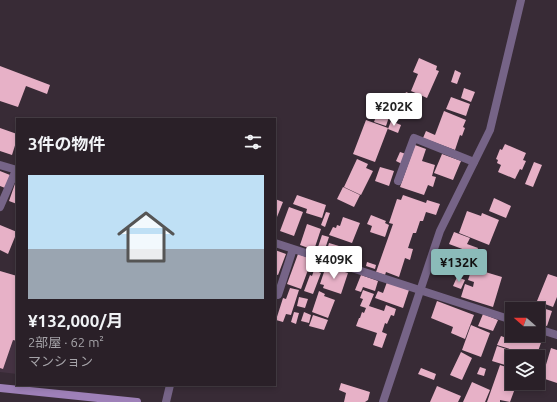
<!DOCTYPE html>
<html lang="ja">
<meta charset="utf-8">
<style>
:root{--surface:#2a2028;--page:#362d34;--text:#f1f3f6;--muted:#a5a3a8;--line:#463e45;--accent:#8bbbb9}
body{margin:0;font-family:Ubuntu,"Noto Sans JP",sans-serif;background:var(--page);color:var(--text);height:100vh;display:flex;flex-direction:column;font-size:15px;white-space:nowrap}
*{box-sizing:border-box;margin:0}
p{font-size:13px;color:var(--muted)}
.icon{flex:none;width:22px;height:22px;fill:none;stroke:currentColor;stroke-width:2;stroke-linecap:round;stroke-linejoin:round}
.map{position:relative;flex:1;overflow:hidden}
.side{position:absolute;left:16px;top:118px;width:260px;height:268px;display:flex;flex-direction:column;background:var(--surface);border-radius:0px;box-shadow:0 2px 6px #0003,0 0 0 1px var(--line)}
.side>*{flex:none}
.needle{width:26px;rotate:290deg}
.buttons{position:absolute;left:505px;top:302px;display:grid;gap:8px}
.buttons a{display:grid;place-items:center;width:40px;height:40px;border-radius:0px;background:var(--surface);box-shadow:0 2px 6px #0003,0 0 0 1px var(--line);font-size:20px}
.price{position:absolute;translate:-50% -34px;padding:0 9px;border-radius:4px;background:#fff;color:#222;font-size:13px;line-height:26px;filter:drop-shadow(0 1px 2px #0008)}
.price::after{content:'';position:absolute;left:50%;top:24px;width:12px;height:9px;margin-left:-6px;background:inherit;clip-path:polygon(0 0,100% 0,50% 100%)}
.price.active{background:var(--accent);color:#111}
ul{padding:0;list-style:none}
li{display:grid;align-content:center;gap:8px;height:212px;padding:0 12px}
li span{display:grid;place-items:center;height:124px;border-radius:0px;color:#555}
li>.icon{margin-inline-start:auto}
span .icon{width:72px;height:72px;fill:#fffc;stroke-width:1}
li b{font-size:17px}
h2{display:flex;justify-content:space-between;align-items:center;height:48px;padding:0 12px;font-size:17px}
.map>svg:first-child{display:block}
</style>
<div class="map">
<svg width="557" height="402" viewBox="0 0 557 402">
<rect width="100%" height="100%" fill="#382b36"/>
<path fill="#453343" d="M0,271L17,276V374L0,372Z"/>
<path fill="#e7b1c7" d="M419,58L437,66L436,70L439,71L427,98L411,91L418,74L413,72Z
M0,66L50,85L47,94L26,86L18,107L0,101Z
M455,70L461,73L457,84L451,82Z
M464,88L475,92L471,102L461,98Z
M406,92L420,98L414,112L400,106Z
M451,97L470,104L466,116L446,109Z
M381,103L396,109L394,116L390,114L386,126L374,122Z
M444,111L466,120L463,127L465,128L462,136L460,135L455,150L423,138L426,131L435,135Z
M366,120L388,128L375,162L353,154Z
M391,121L401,125L398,133L388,129Z
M0,128L17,134V139L12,155L0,151Z
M505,144L526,153L523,160L526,161L522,170L520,169L515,179L498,172L501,165L497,163L498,160L496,159L500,149L502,150Z
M415,145L426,149L422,161L435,165L432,176L436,177L433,187L428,185L424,195L400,187Z
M400,152L406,154L402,164L396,161Z
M442,154L461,161L453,180L434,173Z
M357,159L368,164L366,168L373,171L361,195L344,187Z
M534,162L542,165L533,187L525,184Z
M380,167L394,171L389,186L375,181Z
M0,171L10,175L5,188L0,186Z
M17,178V204L9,201Z
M343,187L360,195L354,207L337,199Z
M297,195L326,205L322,218L306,213L307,209L293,204Z
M403,195L426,203L427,200L440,204L436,215L426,212L423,221H420L416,233H413L408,248L413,249L410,260L405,258L399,277L386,272L385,275L376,272L393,224L389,223L397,199L401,200Z
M494,198L511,206L506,218L489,211Z
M275,199L283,202L275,222Z
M289,207L303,212L294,236L280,231Z
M467,211L481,216L482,213L499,220L489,245L459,233Z
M326,212L330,213L325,227L321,225Z
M371,215L386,221L385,223L389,225L385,237L370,232L372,226L367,224Z
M343,217L360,223L352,243L329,235L333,227L336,228L337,225L340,226Z
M307,224L321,229L314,250L300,245Z
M0,225L17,232L8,254L0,250Z
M454,232L470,238L467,244L478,248L472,266L461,262L465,250L449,244Z
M322,235L329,237L324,252L317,250Z
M329,243L339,246L335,256L326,253Z
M275,250L286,254L278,275L275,274Z
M298,254L312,259L301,289L287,284Z
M367,262L376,265L375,269L366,266Z
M326,266L348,273L341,294L323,288L324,285L320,284Z
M472,268L502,277L493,307L461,297L465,284L473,287L474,282L468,280Z
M314,270L321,273L313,294L304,291L310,275L312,276Z
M0,271L17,276V341L13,340L3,369L0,368Z
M548,274L557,277V297L553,307L537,301Z
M361,275L378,281L375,291L363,287L361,292L355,290Z
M457,277L465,280L461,289L453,286Z
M387,282L409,290L403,308L375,298L378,291L383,293Z
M290,288L299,290L291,315L286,314L283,322L276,320L283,298L286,299Z
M363,290L374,294L369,306L384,311L386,305L396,309L394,316L391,315L387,324L385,323L382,332L387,334L382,348L373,345L377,333L356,326L359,318H360L362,312L364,313L366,308L360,306L363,299L360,298Z
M319,291L325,294L324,296L335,300L328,318L312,312Z
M299,297L308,299L305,308L297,306Z
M437,301L474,315L465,339L451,333L453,327L431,318Z
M536,306L552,311L547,326L538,323V309H535Z
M294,312L299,313L296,324L291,322Z
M304,312L311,315L309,323L301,321Z
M483,314L498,320L493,331L478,326Z
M313,315L328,320L324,330L309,326Z
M471,325L490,333L481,357L462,350Z
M512,332V335H519L527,338L528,335L543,337L536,357L497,345L501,336L509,339Z
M497,346L530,357H512V367L492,361Z
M551,348L557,350V383L542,378Z
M461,352L472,358L462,380L450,375Z
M500,365L512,369V383H517L510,402L500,400V402H487Z
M480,367L486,369L484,376L477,374Z
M421,368L436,374L434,380L418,374Z
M472,382L490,390L485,402H463Z
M341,383L370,392L368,400L365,402H344L346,393L339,390Z
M437,386L461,396L458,402H430Z"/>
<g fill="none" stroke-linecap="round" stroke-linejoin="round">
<path stroke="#766487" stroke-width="8" d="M0,165L17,170
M398,181L414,138L474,162
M0,207L16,170
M275,243L512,320
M278,295L293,249
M538,329L557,335
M166,402L170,385"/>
<path stroke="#766487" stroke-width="8" d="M383,402L440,231L490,130L521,0"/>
<path stroke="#9e80b8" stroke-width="8" d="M0,388L137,402"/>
</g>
</svg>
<div class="buttons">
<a><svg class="needle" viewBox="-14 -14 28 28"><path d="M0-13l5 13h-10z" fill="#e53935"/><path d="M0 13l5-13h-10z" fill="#a5a3a8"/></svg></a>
<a><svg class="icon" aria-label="layers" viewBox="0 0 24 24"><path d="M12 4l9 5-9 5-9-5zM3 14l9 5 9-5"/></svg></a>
</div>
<b class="price" style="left:394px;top:127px">¥202K</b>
<b class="price" style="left:334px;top:280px">¥409K</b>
<b class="price active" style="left:459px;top:283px">¥132K</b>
<section class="side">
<h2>3件の物件<svg class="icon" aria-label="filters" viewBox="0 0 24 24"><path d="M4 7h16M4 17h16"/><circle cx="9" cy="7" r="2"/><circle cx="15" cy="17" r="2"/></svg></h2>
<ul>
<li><span style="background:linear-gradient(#bfe0f5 60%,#9aa5b1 0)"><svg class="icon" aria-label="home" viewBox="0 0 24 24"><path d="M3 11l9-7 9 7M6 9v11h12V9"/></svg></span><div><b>¥132,000/月</b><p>2部屋 · 62 m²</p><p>マンション</p></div></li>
</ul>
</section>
</div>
